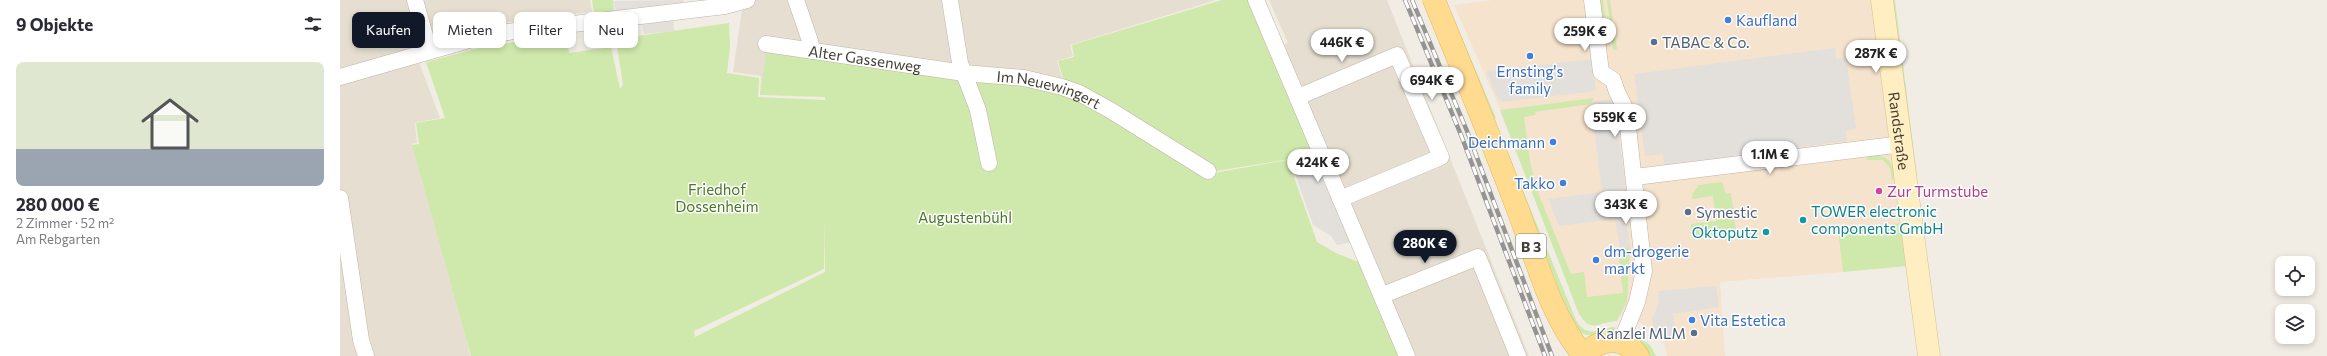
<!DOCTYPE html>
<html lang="de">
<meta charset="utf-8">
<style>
:root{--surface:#fff;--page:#f7f7f7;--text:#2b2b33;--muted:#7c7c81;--line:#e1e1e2;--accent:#111827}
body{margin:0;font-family:Commissioner,sans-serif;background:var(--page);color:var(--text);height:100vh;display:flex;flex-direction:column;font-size:15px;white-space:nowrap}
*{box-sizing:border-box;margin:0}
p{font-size:13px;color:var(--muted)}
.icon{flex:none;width:22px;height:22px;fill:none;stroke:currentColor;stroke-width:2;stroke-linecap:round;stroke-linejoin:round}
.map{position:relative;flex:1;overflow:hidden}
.side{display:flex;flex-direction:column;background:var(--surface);width:340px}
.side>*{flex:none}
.banner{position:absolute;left:12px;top:12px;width:380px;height:36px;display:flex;gap:8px}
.controls{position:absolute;left:1935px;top:256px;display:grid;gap:8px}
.controls a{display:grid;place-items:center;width:40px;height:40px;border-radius:8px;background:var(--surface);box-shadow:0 2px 6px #0003;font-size:20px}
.price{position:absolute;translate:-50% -34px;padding:0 9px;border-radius:14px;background:#fff;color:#222;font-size:13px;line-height:26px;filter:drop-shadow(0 1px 2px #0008)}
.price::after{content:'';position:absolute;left:50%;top:24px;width:12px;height:9px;margin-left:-6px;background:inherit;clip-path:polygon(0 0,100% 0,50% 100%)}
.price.on{background:var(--accent);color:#fff}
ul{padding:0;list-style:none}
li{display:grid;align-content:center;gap:8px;height:212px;padding:0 16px}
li+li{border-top:1px solid var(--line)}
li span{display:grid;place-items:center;height:124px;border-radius:8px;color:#555}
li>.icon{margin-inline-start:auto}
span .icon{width:72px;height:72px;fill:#fffc;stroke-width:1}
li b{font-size:17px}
h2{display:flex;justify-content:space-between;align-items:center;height:48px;padding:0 16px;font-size:17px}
.tag{padding:0 14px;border-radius:8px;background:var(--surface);box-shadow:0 2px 6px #0003;font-size:14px;line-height:36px}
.tag.on{background:var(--accent);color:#fff}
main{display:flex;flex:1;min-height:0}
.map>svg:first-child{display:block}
</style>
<main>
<section class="side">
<h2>9 Objekte<svg class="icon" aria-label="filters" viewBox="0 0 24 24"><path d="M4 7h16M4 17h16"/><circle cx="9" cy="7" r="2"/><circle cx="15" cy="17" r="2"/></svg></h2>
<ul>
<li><span style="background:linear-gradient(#dfe7d0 70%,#9aa5b1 0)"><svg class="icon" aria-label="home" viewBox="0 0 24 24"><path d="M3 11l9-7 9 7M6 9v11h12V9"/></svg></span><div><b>280 000 €</b><p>2 Zimmer · 52 m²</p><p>Am Rebgarten</p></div></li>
</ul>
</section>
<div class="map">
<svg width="1987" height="356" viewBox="0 0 1987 356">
<rect width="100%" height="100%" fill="#f2ede4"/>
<path fill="#e6dfd1" d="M0,0H250L252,12L159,23L94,38L73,46L100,118L75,123L77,143L72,144L126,337L130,356H0Z
M399,0H876L730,45L733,56L717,61L723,82L638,70L471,95H420L421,76L393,72L402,9Z
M929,0H1047L1189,356H1074L943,45L948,43Z"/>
<path fill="#f5e3cd" d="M1153,0H1533L1562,223L1498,230L1503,272L1380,282L1385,356H1327L1325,345L1307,326L1279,315L1244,317L1161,111L1114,5Z"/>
<path fill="#cfe8ab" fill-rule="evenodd" d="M252,0H273L274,11L254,13Z
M882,0H908L976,155L876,171L804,124L724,82L718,61L734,57L732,45Z
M1104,0H1106L1156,118L1153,119Z
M1258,0H1263L1269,43L1263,44Z
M1267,0H1270L1277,49L1273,50Z
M1550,0H1555L1577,176L1575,177Z
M389,23L390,47L387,73L419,78L418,97L485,100V97L420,95L427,50L706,86L744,100L868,174L948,160L977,242L996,253L1023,264L1060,356H131L72,145L79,144L76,123L105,118L86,62L139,48L226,33L229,53L271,47L280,89L283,85L276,39ZM485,219V272L355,337L354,331L484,269Z
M1254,98L1250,104L1195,112L1196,115L1184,117L1190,162L1199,195L1231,274L1244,272L1247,297L1283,293L1278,249L1290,247L1287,301L1277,321C1260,321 1252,335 1239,314L1160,110Z
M1159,132L1236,320C1247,339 1259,329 1273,327L1276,328C1273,332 1270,332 1265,333C1248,338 1241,336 1231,322Z
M1529,155C1549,155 1552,161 1557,179L1552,180L1550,168L1543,160H1526Z
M1382,182L1386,194L1391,193L1396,231L1353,238L1351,224L1376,221L1373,196L1352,199V194L1359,185Z
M1561,223L1567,266L1503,272L1498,230Z
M1299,337L1310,345L1316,356H1308Z"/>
<path fill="#e3e0dc" d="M343,0L344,4L276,13L274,1Z
M333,19L334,31L304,34L302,23Z
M1495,48L1496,59L1506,58L1516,129L1506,131L1507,141L1324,165L1323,154L1305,156L1294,74Z
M1252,59L1256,91L1162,102L1157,97L1146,71Z
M1274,99L1289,212L1286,213L1290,247L1280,249L1275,219L1219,226L1208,199L1262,192L1251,102Z
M976,161L1013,242L997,245L991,236L973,225L953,168Z
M1376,286L1379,307L1333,314L1336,338L1318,339L1314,334L1312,319L1319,302L1318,291Z"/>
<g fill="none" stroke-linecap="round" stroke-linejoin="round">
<g stroke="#beb5a6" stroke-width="17">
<g id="street">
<path d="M75,0L89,50"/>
<path d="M456,0L470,41L472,51"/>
<path d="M610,0L620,63L638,110L649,163"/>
<path d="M916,0L1067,356"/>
<path d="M1252,0L1261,72L1273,80L1277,92L1286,110L1304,271L1297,302L1281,342"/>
<path id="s1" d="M426,44L624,73L684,78L722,87L739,93L770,110L868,171"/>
<path d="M0,77L136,38L174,31L385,6L407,0"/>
<path d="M958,97L1057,55L1101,157L1000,199"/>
<path d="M1295,177L1562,144"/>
<path d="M0,198L21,340L26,356"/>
<path d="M1043,295L1138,257L1178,356"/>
</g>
</g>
<g stroke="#d7c294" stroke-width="23">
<g id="secondary">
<path id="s2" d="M1542,0L1589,356"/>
</g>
</g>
<g stroke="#e6b85e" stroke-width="23">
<path id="primary" d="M1094,0C1122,68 1150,136 1176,205C1196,256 1208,313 1244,356
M1243,356C1259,338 1284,335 1298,356"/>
</g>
<use href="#street" stroke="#fff" stroke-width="16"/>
<use href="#secondary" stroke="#ffeec1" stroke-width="22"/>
<use href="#primary" stroke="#ffdb90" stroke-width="22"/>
<g stroke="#949494" stroke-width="4.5">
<path id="rail" d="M1065,0L1121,135L1205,356
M1072,0L1127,131L1212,356"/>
</g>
<use href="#rail" stroke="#fff" stroke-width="3" stroke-dasharray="9" stroke-linecap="butt"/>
</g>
<g fill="#3f7fe0" stroke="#fff" stroke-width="1.5">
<circle cx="1388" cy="20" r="4"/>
<circle cx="1190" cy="56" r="4"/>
<circle cx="1213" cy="142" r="4"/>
<circle cx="1223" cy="183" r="4"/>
<circle cx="1256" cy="260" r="4"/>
<circle cx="1352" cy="320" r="4"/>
</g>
<g fill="#5c6f8a" stroke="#fff" stroke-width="1.5">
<circle cx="1314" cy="42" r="4"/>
<circle cx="1348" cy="212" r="4"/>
<circle cx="1354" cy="333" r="4"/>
</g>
<circle fill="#d1479c" stroke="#fff" stroke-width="1.5" cx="1539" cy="191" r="4"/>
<g fill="#0f9aa8" stroke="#fff" stroke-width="1.5">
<circle cx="1463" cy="220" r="4"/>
<circle cx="1426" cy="232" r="4"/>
</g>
<g text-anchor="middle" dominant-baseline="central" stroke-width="3" stroke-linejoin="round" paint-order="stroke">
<rect fill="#fff" stroke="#7c7771" stroke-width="1" x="1176" y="234" width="30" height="24" rx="3"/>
<g font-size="14" font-weight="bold" fill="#443d34">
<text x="1191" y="246">B 3</text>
</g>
<g font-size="15" fill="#366cbe" stroke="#fff" text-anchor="start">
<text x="1396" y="20">Kaufland</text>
<text x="1190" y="71" text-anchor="middle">Ernsting's<tspan x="1190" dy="17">family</tspan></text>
<text x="1205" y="142" text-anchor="end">Deichmann</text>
<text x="1215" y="183" text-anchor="end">Takko</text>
<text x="1264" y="251">dm-drogerie<tspan x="1264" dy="17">markt</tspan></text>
<text x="1360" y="320">Vita Estetica</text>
</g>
<g font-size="15" fill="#4e5e75" stroke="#fff" text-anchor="start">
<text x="1322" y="42">TABAC &amp; Co.</text>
<text x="1356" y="212">Symestic</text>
<text x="1346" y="333" text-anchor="end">Kanzlei MLM</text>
</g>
<g font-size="15" fill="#443d34" stroke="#fff">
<text stroke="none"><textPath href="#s1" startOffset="100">Alter Gassenweg</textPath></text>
<text stroke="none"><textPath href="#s1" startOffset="287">Im Neuewingert</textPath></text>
<text stroke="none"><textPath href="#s2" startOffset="132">Randstraße</textPath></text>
</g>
<g font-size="15" fill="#487726" stroke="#fff">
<text x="377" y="189">Friedhof<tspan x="377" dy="17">Dossenheim</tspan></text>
<text x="625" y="217">Augustenbühl</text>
</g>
<g font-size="15" fill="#b23c85" stroke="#fff" text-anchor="start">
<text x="1547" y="191">Zur Turmstube</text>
</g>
<g font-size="15" fill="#0d838f" stroke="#fff" text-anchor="start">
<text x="1471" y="211">TOWER electronic<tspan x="1471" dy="17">components GmbH</tspan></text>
<text x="1418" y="232" text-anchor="end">Oktoputz</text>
</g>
</g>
</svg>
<div class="controls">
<a><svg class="icon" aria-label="locate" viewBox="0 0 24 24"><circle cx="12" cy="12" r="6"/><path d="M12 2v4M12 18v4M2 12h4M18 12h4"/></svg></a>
<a><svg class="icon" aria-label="layers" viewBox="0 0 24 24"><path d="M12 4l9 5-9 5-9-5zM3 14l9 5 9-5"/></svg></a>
</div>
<b class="price" style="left:1245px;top:52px">259K €</b>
<b class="price" style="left:1002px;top:63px">446K €</b>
<b class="price" style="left:1536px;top:74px">287K €</b>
<b class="price" style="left:1092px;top:101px">694K €</b>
<b class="price" style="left:1275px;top:138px">559K €</b>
<b class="price" style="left:1430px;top:175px">1.1M €</b>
<b class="price" style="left:978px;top:183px">424K €</b>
<b class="price" style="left:1286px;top:225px">343K €</b>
<b class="price on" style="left:1085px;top:264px">280K €</b>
<div class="banner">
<a class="tag on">Kaufen</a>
<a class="tag">Mieten</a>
<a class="tag">Filter</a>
<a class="tag">Neu</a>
</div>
</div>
</main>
